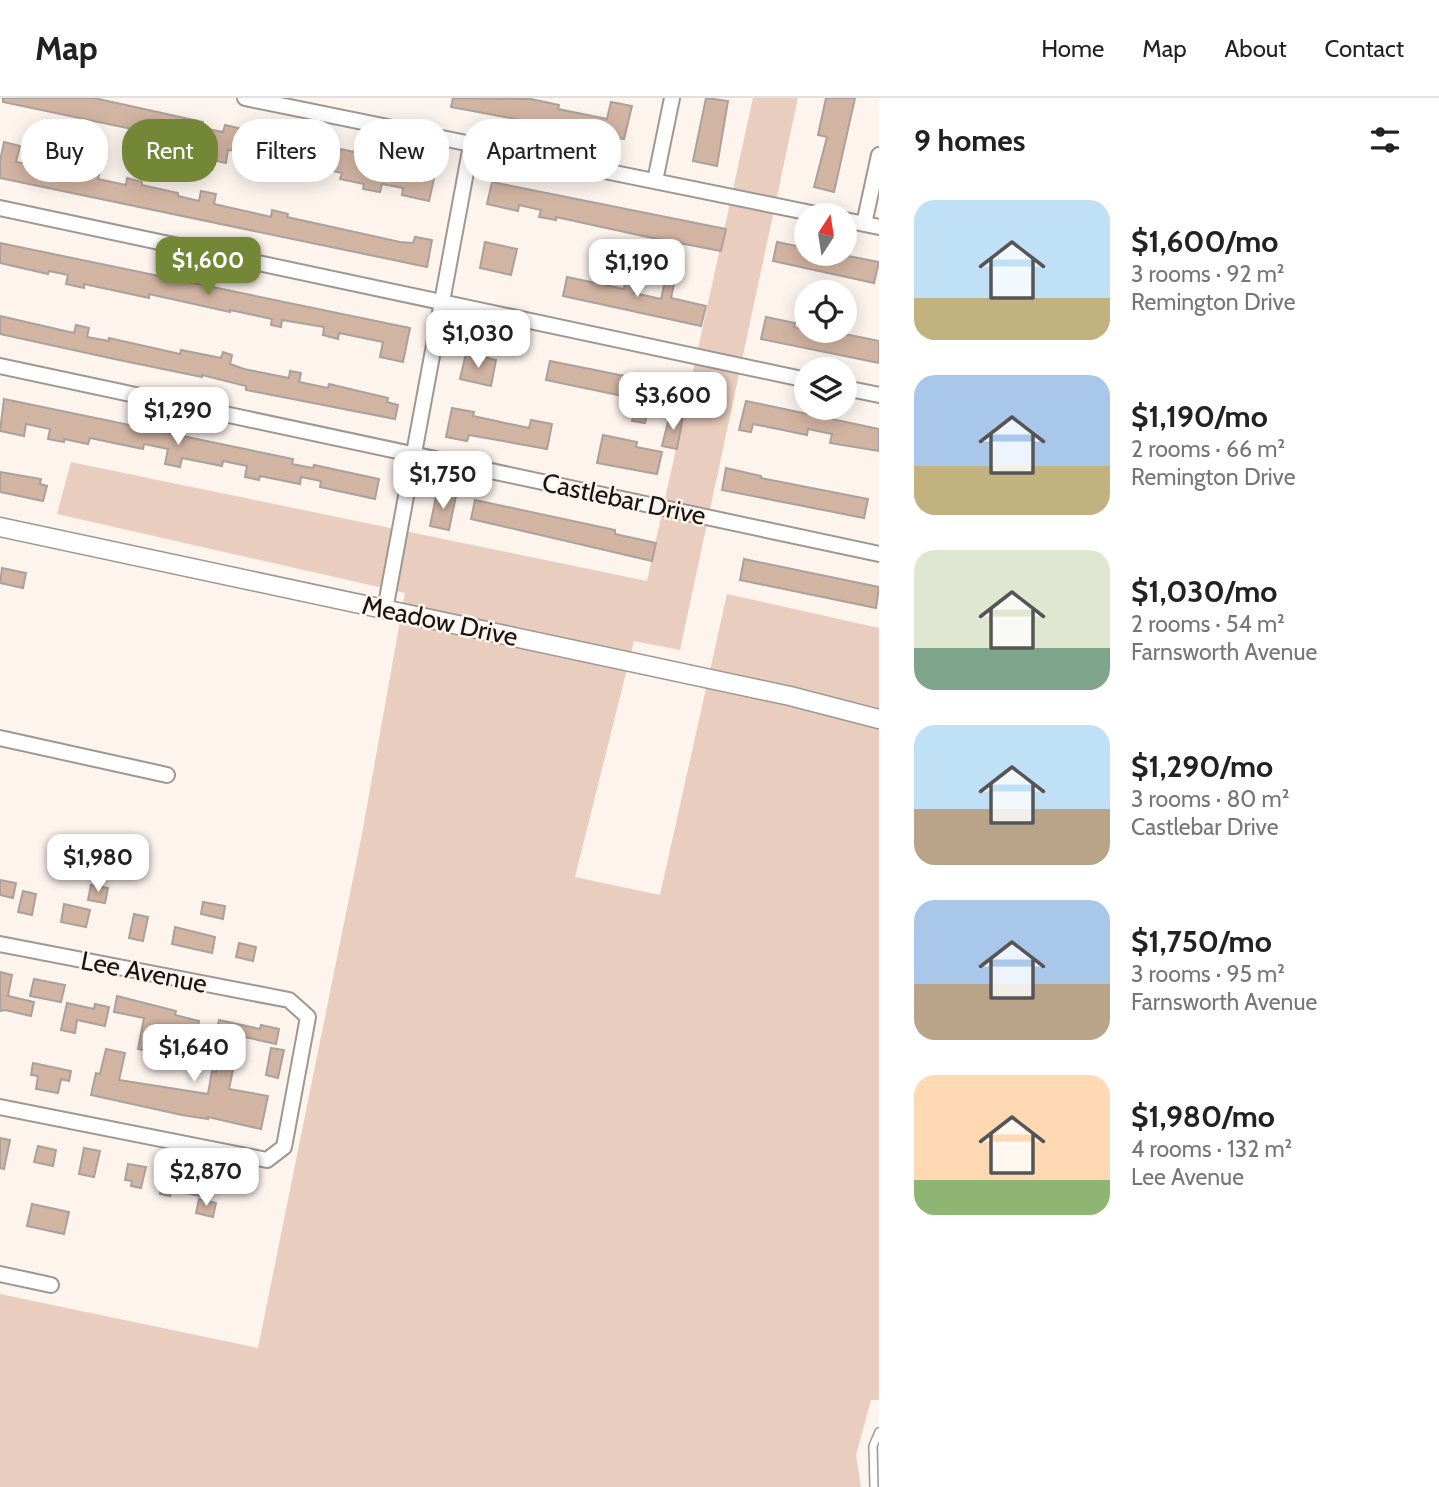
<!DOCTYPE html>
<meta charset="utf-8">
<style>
:root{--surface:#fff;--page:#f6f6f6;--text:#222;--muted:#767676;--line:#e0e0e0;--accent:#748737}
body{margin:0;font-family:Cabin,sans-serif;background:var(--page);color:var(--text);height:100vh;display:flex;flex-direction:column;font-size:26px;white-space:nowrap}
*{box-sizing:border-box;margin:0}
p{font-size:23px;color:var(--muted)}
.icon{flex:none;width:38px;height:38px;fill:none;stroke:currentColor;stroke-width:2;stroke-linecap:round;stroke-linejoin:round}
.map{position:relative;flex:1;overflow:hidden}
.details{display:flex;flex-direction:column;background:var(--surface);width:560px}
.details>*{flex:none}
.hud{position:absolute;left:21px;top:21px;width:665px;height:63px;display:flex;gap:14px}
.needle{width:46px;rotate:12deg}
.fabs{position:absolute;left:794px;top:105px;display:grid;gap:14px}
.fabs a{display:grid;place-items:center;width:63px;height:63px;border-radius:50%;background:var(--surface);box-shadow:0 4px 18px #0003;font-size:35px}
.price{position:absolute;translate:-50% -60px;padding:0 16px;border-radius:14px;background:#fff;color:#222;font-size:23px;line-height:46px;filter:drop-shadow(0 2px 4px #0008)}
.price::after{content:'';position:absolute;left:50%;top:42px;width:21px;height:16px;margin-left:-10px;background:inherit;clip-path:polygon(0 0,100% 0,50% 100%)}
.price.active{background:var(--accent);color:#fff}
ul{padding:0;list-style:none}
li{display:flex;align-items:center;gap:21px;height:175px;padding:0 35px}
li span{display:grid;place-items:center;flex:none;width:196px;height:140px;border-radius:21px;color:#555}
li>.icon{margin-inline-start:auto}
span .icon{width:84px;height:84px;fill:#fffc;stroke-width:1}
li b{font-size:30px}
h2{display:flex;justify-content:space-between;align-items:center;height:84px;padding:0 35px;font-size:30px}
.pill{padding:0 24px;border-radius:28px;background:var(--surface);box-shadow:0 4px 18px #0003;font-size:24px;line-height:63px}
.pill.active{background:var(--accent);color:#fff}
header{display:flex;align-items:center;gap:42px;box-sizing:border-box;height:98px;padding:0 35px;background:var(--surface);border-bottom:2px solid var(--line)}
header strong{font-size:33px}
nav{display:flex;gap:38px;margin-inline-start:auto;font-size:24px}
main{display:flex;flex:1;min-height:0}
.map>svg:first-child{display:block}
</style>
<header>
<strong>Map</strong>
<nav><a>Home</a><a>Map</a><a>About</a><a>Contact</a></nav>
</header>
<main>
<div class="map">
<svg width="879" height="1389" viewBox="0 0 879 1389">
<rect width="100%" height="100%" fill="#fef4ee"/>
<path fill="#e9cebf" d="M753,0H798L680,552L634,543L575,779L660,797L727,496L879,530V1302H871L856,1357L861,1389H0V1196L258,1250L362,736L405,495L57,416L71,364L647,483Z"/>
<path fill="#d2b4a2" stroke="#aba19c" stroke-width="2" d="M3,0H94L203,24L202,30L223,34L225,27L320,49V51L339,56L340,51L398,63L397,69L416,73L417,68L436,72L429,103L402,97L403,90L382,86L380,94L363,91L364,86L340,81L342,75L316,69L314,79L301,76L303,66L277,61L275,71L262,69L264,58L240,53L228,52L226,65L208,61L211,48L163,38L161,43L150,41L151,35L3,4Z
M453,0L531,1L559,7L558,11L607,21L611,4L632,8L624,41L451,9Z
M706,0L728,3L717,68L693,63Z
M826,0H855L834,94L814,89L827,39L818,37Z
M4,44L20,48L16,64L69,74V76L88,80L90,70L100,73L98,81L126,87L127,80L142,84V87L178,95V98L199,103L201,93L216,96L214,106L271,119L272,112L288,116L287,119L400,144L413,145L415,139L432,142L427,169L0,80V63Z
M492,84L726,131L721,153L643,138L556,119V122L539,119L541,112L519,107L518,113L487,106Z
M485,144L517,151L511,177L480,170Z
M777,144L806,150L804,156H838L879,164L874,185L773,163Z
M0,145L410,230L403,264L380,259L383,244L339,235L338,241L323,237L324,229L282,222L281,229L271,227L272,221L230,212V214L149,196V200L84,186V190L66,186L68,177L49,173L48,176L0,165Z
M627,171L639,173L634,195L661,201L666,179L675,181L671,200L706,208L701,228L563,198L567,179L624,191Z
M0,218L74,235L76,227L89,230L87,239L109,243V240L180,256L181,252L221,260L223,254L232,257L230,266L244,271L289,280L290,273L301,275L299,284L328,290L329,286L388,300L387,304L398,307L395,321L246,292V288L202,277V279L119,262L0,236Z
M766,219L795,225L794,229L807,233L840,239V235L879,243V265L761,241Z
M466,255L496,262L491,288L460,281Z
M550,263L680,289L676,310L649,305L645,325L632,323L637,301L546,282Z
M4,301L293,361L292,366L313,370L314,367L379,381L375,401L320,389L321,383L301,379L300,386L260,378L259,382L245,379L247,368L223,363L222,368L182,360L180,369L165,366L168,351L144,346L143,351L90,340L88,346L64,341V344L48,341L50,331L26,326L24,338L0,333Z
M746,303L879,331V353L830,345L832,336L808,331L807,337L753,326L751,334L739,332Z
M452,310L474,314L473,318L529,330L531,322L552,326L547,351L469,337L467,343L446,339Z
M670,316L683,318L677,351L662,348Z
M603,337L637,344L636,349L662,354L657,376L597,365Z
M726,370L761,378V380L868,401L864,420L722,392Z
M0,374L41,381L40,386L47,388L43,403L0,394Z
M437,394L456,398L449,432L430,428Z
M475,402L615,432V436L656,445L652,463L471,421Z
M744,461L879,489L876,510L740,482Z
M2,470L26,475L23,490L0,485Z
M0,782L16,785L13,800L0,797Z
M91,787L108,790L105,805L88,802Z
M23,793L36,796L32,817L18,814Z
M203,804L225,808L223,821L201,816Z
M64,806L90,812L86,829L61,824Z
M134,816L148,819L143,843L129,840Z
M175,829L215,839L212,855L172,846Z
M239,845L256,849L253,863L236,859Z
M0,874L12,877L8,898L34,904L31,918L5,912L0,913Z
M34,881L65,887L61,904L30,898Z
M117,898L176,913L175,917L199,923L197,936L153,927L147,953L138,951L144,920L114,914Z
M67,905L94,911L95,906L109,909L105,928L77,922L75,935L61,932Z
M219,922L260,931L261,927L279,931L276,946L240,938L229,991L268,998L261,1031L208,1019V1021L182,1017L91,997L96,975L100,976L106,951L125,955L119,982L208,996L212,973L216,974L223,941L215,940Z
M271,950L284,952L278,980L266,977Z
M33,965L71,973L69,983L61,981L58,995L36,991L38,978L31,977Z
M0,1040L10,1042L4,1071L0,1070Z
M38,1048L56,1052L53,1068L34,1064Z
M84,1050L100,1053L94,1079L79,1076Z
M128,1066L146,1069L141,1090L131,1088L132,1083L125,1082Z
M165,1071L209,1081L205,1099L171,1092L170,1098L160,1096Z
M199,1101L216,1105L213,1119L196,1115Z
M32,1106L69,1114L64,1136L27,1128Z"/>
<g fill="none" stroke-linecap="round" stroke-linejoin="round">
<g stroke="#a09792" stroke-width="10">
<path id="service" d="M874,1389L873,1348L879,1334"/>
</g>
<g stroke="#a09792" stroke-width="18">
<path id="minor" d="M245,0L821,117
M655,83L672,0
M0,110L807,282
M845,122L879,129
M864,126L879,57
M0,268L879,456
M845,290L879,297
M385,512L471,47
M0,640L167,677
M0,846L289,902L308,919L284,1049L267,1062L0,1009
M0,1176L51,1187"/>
</g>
<g stroke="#a09792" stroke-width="21">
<path id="tertiary" d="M0,429L790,598L879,621"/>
</g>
<use href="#service" stroke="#fff" stroke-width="7"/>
<use href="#minor" stroke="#fff" stroke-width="14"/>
<use href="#tertiary" stroke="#fff" stroke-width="18"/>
</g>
<g text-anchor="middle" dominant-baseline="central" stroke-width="5" stroke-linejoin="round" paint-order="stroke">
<g font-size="26" fill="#161311" stroke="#fef4ee">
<text transform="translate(624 401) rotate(12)">Castlebar Drive</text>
<text transform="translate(440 523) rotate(12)">Meadow Drive</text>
<text transform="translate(144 874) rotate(11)">Lee Avenue</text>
</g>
</g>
</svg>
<div class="fabs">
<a><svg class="needle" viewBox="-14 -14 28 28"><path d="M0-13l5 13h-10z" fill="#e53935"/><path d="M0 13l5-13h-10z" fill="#767676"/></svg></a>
<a><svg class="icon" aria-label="locate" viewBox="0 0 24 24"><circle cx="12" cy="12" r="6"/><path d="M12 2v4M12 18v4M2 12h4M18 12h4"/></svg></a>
<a><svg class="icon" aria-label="layers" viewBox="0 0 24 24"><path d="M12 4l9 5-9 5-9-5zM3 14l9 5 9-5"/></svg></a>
</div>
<b class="price active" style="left:208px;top:199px">$1,600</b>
<b class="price" style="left:637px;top:201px">$1,190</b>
<b class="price" style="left:478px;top:272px">$1,030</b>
<b class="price" style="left:673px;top:334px">$3,600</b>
<b class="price" style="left:178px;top:349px">$1,290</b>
<b class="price" style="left:443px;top:413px">$1,750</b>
<b class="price" style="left:98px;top:796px">$1,980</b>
<b class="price" style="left:194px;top:986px">$1,640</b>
<b class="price" style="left:206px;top:1110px">$2,870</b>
<div class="hud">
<a class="pill">Buy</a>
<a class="pill active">Rent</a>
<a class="pill">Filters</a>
<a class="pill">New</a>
<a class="pill">Apartment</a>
</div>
</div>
<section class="details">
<h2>9 homes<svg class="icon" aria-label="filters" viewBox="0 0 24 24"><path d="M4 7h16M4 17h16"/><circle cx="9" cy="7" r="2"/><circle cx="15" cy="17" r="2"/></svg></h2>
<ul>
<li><span style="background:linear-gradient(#bfe0f5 70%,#c2b280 0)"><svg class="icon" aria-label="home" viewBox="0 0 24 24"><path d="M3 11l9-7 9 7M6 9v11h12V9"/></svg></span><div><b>$1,600/mo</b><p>3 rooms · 92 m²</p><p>Remington Drive</p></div></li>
<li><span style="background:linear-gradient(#a9c7e8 65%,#c2b280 0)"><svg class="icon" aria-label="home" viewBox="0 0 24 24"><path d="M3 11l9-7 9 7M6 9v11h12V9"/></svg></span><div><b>$1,190/mo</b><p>2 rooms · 66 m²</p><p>Remington Drive</p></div></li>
<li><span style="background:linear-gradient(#dfe7d0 70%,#7fa58c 0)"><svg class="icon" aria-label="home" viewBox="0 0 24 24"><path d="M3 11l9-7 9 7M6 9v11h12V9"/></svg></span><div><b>$1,030/mo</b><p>2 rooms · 54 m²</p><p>Farnsworth Avenue</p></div></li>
<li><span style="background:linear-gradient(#bfe0f5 60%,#b9a48a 0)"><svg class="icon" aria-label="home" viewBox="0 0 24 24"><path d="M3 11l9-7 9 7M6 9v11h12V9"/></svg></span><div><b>$1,290/mo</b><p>3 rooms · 80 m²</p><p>Castlebar Drive</p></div></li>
<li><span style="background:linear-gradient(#a9c7e8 60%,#b9a48a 0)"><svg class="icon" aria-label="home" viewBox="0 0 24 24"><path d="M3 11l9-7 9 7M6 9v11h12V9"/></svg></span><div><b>$1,750/mo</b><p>3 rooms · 95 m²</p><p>Farnsworth Avenue</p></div></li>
<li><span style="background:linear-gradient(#ffd9b3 75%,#8fb573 0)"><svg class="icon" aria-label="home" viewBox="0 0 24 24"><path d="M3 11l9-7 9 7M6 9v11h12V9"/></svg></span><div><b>$1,980/mo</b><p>4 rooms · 132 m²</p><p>Lee Avenue</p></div></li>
</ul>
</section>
</main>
